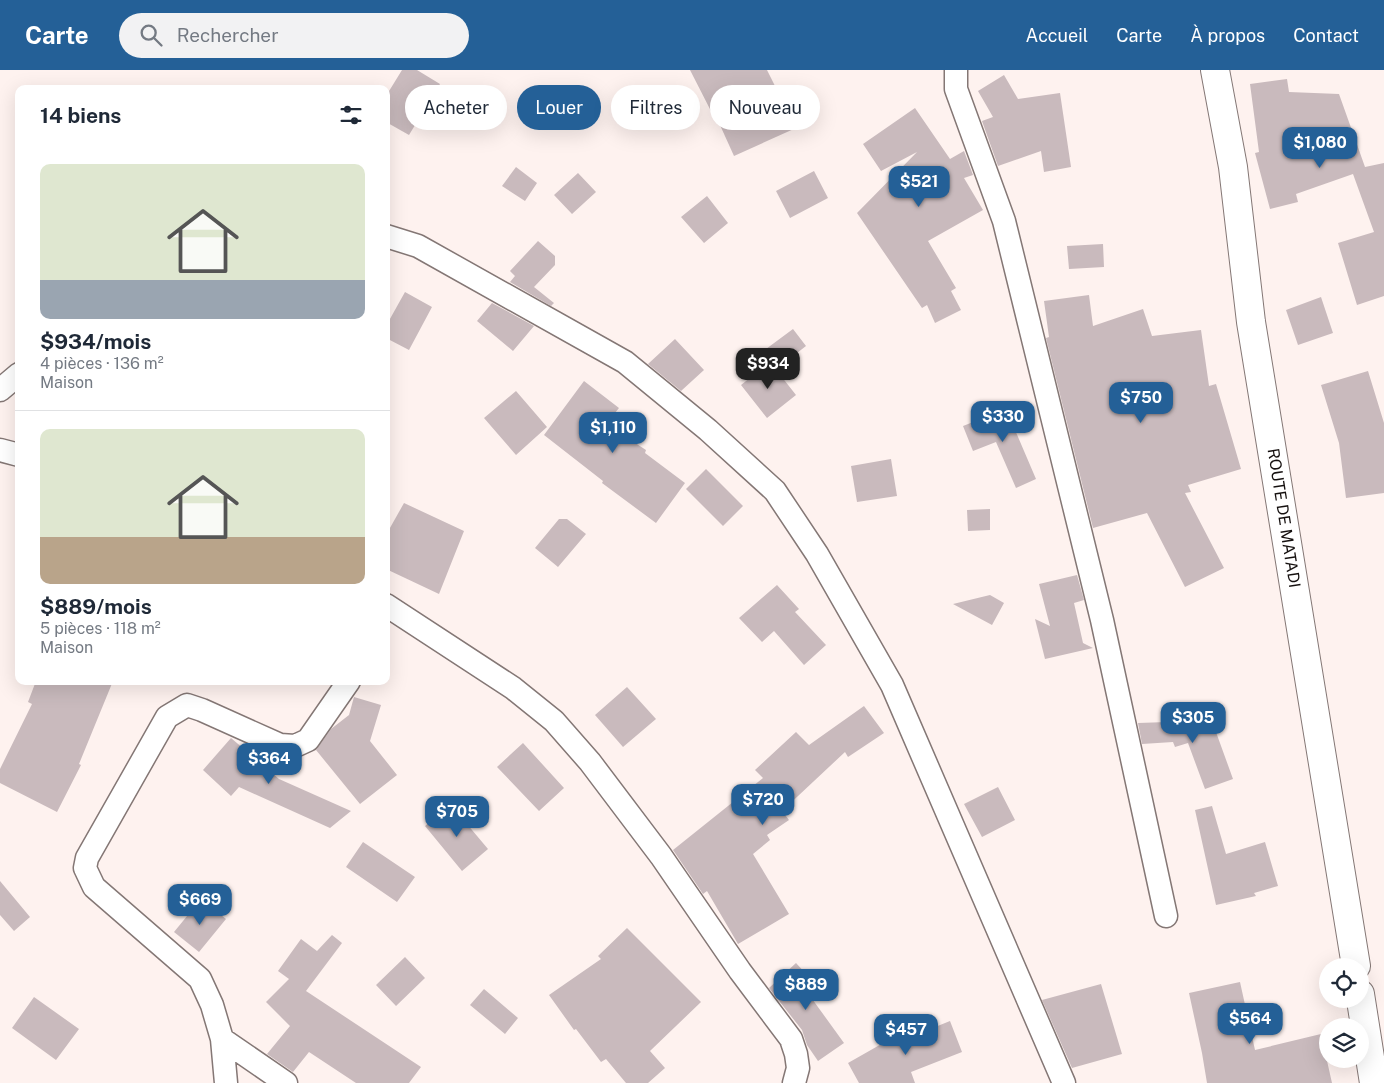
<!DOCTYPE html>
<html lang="fr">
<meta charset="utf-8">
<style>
:root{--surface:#fff;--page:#f2f2f3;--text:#1f2937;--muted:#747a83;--line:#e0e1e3;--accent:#246097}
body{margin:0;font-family:"Public Sans",sans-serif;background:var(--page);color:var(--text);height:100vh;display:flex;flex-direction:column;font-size:19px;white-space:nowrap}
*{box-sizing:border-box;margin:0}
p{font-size:16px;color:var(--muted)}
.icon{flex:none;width:28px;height:28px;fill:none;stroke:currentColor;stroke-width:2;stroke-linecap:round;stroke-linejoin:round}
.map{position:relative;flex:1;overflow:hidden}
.sheet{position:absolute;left:15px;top:15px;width:375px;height:600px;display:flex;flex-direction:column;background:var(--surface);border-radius:10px;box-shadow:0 5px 20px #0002}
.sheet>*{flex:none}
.top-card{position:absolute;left:405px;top:15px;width:475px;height:45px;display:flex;gap:10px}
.fabs{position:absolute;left:1319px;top:888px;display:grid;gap:10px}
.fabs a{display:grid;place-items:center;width:50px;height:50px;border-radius:50%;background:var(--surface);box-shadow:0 5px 20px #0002;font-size:25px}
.price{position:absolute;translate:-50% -42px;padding:0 11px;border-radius:10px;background:var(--accent);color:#fff;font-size:16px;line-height:32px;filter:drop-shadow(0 1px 2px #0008)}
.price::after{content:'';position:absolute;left:50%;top:30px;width:15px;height:11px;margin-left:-8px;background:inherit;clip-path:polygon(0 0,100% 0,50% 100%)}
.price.on{background:#222;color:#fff}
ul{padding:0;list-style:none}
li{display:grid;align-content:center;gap:10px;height:265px;padding:0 25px}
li+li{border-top:1px solid var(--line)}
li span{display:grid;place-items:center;height:155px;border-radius:10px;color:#555}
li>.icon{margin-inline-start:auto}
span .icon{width:90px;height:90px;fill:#fffc;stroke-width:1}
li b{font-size:21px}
h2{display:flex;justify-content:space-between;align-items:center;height:60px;padding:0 25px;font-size:21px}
.chip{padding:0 18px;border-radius:22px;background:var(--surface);box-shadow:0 5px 20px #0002;font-size:18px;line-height:45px}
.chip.on{background:var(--accent);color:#fff}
header{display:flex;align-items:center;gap:30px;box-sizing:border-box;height:70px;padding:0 25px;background:var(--accent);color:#fff}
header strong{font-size:24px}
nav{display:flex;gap:28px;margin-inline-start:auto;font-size:18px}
.search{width:350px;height:45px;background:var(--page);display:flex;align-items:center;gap:12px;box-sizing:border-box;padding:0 18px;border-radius:28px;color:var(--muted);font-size:19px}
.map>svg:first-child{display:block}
</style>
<header>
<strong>Carte</strong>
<div class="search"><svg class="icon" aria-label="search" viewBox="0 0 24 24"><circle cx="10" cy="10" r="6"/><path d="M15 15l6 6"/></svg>Rechercher</div>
<nav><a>Accueil</a><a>Carte</a><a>À propos</a><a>Contact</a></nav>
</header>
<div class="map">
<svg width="1384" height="1013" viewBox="0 0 1384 1013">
<rect width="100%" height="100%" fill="#fef2ef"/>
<path fill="#c9babd" d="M402,0H417L440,14L409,65L386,52V26Z
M690,0H767L796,58L734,86L715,44L713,45Z
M1004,5L1018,29L1060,23L1071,97L1044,102L1041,81L998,96L982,51L993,47L978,21Z
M1287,9L1289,22L1339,24L1365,97L1384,93V226L1357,235L1338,173L1374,162L1353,104L1296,124L1298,132L1270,139L1255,83L1259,82L1250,14Z
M915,38L950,89L964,81L973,105L964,108L983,140L928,171L956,218L951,221L961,240L935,253L927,235L922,238L857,143L917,82L881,101L863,74Z
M516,97L537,113L525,131L502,116Z
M814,101L828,128L790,148L776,121Z
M578,103L596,122L572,144L554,125Z
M707,126L728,153L704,173L681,147Z
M538,171L555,186V195L534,217L554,233L551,236L510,212L515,206L510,201Z
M1103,174L1104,197L1069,199L1067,176Z
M405,222L432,237L409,280L386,268V256Z
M1089,225L1093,256L1143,239L1152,266L1201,260L1209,316L1216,314L1241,399L1188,415L1191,422L1185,423L1224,498L1185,517L1147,443L1093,458L1046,268L1049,267L1044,231Z
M1321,227L1333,263L1298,275L1286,240Z
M492,233L534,256L513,281L477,251Z
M793,259L806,276L779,297L766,279Z
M675,269L704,300L681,321L648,294Z
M770,292L796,325L767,348L741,315Z
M1368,301L1384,353V423L1346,428L1339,373L1321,315Z
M584,311L619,338L606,354L646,380L645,383L685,413L656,453L602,413L603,411L544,365Z
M516,321L547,357L516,385L484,348Z
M1015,337L1023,356L1015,360L1036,409L1016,418L996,372L973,381L963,356L991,345L992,347Z
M891,389L897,426L857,432L851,396Z
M706,399L743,436L723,456L686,419Z
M404,433L464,461L439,524L386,499V465Z
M990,439V460L968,461L967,440Z
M559,449H567L586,464L558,497L535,478Z
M1077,505L1084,530L1074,533L1083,573L1093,578L1045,589L1035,549L1050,556L1039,514Z
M777,515L799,539L795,542L826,575L804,595L774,561L762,572L739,548Z
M990,525L1004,533L992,555L953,534Z
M36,611H113L79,694L81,695L57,742L0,713V699L32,634L28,632Z
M627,617L656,649L623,677L595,645Z
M354,627L381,635L370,671L397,705L360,734L316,680L331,659L349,645Z
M864,636L884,663L848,687L845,682L782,741L789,750L767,765L770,770L753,784L789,844L738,874L707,821L703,824L673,780L763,708L755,700L796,662L809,675Z
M1208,640L1233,709L1205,719L1188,673L1175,677L1173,672L1142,674L1138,653L1167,652Z
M231,668L279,709L351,741L330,758L239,717L231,726L203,700Z
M523,673L564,718L539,741L497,697Z
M998,717L1015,750L982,767L964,734Z
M451,735L488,779L462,801L425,756Z
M1212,736L1226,784L1265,772L1278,816L1254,823L1256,826L1216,835L1195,740Z
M363,772L415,807L397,832L346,797Z
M0,811L30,847L14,861L0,845Z
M201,829L226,849L199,882L174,862Z
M627,858L701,932L650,981L665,998L648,1013H626L606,989L601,992L576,959L574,960L549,925L601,889L598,886Z
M332,865L342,873L306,921L421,997L409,1013H356L309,982L293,1002L267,984L290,956L266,932L289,909L278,901L301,869L317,881Z
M405,887L425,908L396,936L376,915Z
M796,893L819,918L810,926L844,973L818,991L807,975L802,960L769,918Z
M1240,912L1255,980L1321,964L1332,1013H1207L1202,983L1189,923Z
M1101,914L1122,984L1072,998L1042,930Z
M484,919L518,948L505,964L470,935Z
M34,927L79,959L56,990L12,958Z
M950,951L962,982L911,1002L915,1013H859L848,993L899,964L903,970Z"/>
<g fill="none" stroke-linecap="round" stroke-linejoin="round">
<g stroke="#847775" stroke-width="25">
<path id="street" d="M956,0V19L1004,151L1102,550L1166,846
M386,166L418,176L625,292L708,360L775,421L817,484L892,615L1064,1013
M0,320L19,304
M0,380L19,385
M386,535L513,618L554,651L590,692L661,786L740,901L791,969L796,984L798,998L794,1013
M222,969L286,1013
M226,1013L222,969L212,935L200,909L94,817L85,798L87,788L167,647L187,635L202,640L280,675L295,676L308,670L349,611"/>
</g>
<g stroke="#847775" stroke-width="30">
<path id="highway" d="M1215,0L1233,97L1251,252L1356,896
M1360,924L1374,1013"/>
</g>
<use href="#street" stroke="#fff" stroke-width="22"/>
<use href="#highway" stroke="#fff" stroke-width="28"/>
</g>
<g text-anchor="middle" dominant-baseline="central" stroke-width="5" stroke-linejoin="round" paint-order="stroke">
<g font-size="16" fill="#161110" stroke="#fff">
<text transform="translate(1284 448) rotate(81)">ROUTE DE MATADI</text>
</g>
</g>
</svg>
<div class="fabs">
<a><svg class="icon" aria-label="locate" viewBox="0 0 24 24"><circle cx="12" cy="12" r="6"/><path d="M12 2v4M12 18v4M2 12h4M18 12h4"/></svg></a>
<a><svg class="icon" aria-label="layers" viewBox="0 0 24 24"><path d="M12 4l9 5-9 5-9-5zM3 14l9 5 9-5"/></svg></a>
</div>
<b class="price" style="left:1320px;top:99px">$1,080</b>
<b class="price" style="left:919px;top:138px">$521</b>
<b class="price on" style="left:768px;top:320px">$934</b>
<b class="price" style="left:1141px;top:354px">$750</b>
<b class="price" style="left:1003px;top:373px">$330</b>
<b class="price" style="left:613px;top:384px">$1,110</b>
<b class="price" style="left:1193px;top:674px">$305</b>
<b class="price" style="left:269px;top:715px">$364</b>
<b class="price" style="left:763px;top:756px">$720</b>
<b class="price" style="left:457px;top:768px">$705</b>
<b class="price" style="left:200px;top:856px">$669</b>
<b class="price" style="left:806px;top:941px">$889</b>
<b class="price" style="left:1250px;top:975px">$564</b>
<b class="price" style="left:906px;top:986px">$457</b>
<div class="top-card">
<a class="chip">Acheter</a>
<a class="chip on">Louer</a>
<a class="chip">Filtres</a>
<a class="chip">Nouveau</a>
</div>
<section class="sheet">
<h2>14 biens<svg class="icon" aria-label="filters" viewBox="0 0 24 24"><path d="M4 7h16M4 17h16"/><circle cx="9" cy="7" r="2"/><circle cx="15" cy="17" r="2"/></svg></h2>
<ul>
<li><span style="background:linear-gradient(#dfe7d0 75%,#9aa5b1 0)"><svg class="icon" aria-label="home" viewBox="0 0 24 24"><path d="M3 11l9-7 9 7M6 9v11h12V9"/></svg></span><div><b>$934/mois</b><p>4 pièces · 136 m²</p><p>Maison</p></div></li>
<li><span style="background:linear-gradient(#dfe7d0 70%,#b9a48a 0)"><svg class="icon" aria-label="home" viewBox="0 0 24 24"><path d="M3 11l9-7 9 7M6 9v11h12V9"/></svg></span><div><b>$889/mois</b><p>5 pièces · 118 m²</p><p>Maison</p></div></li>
</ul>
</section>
</div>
